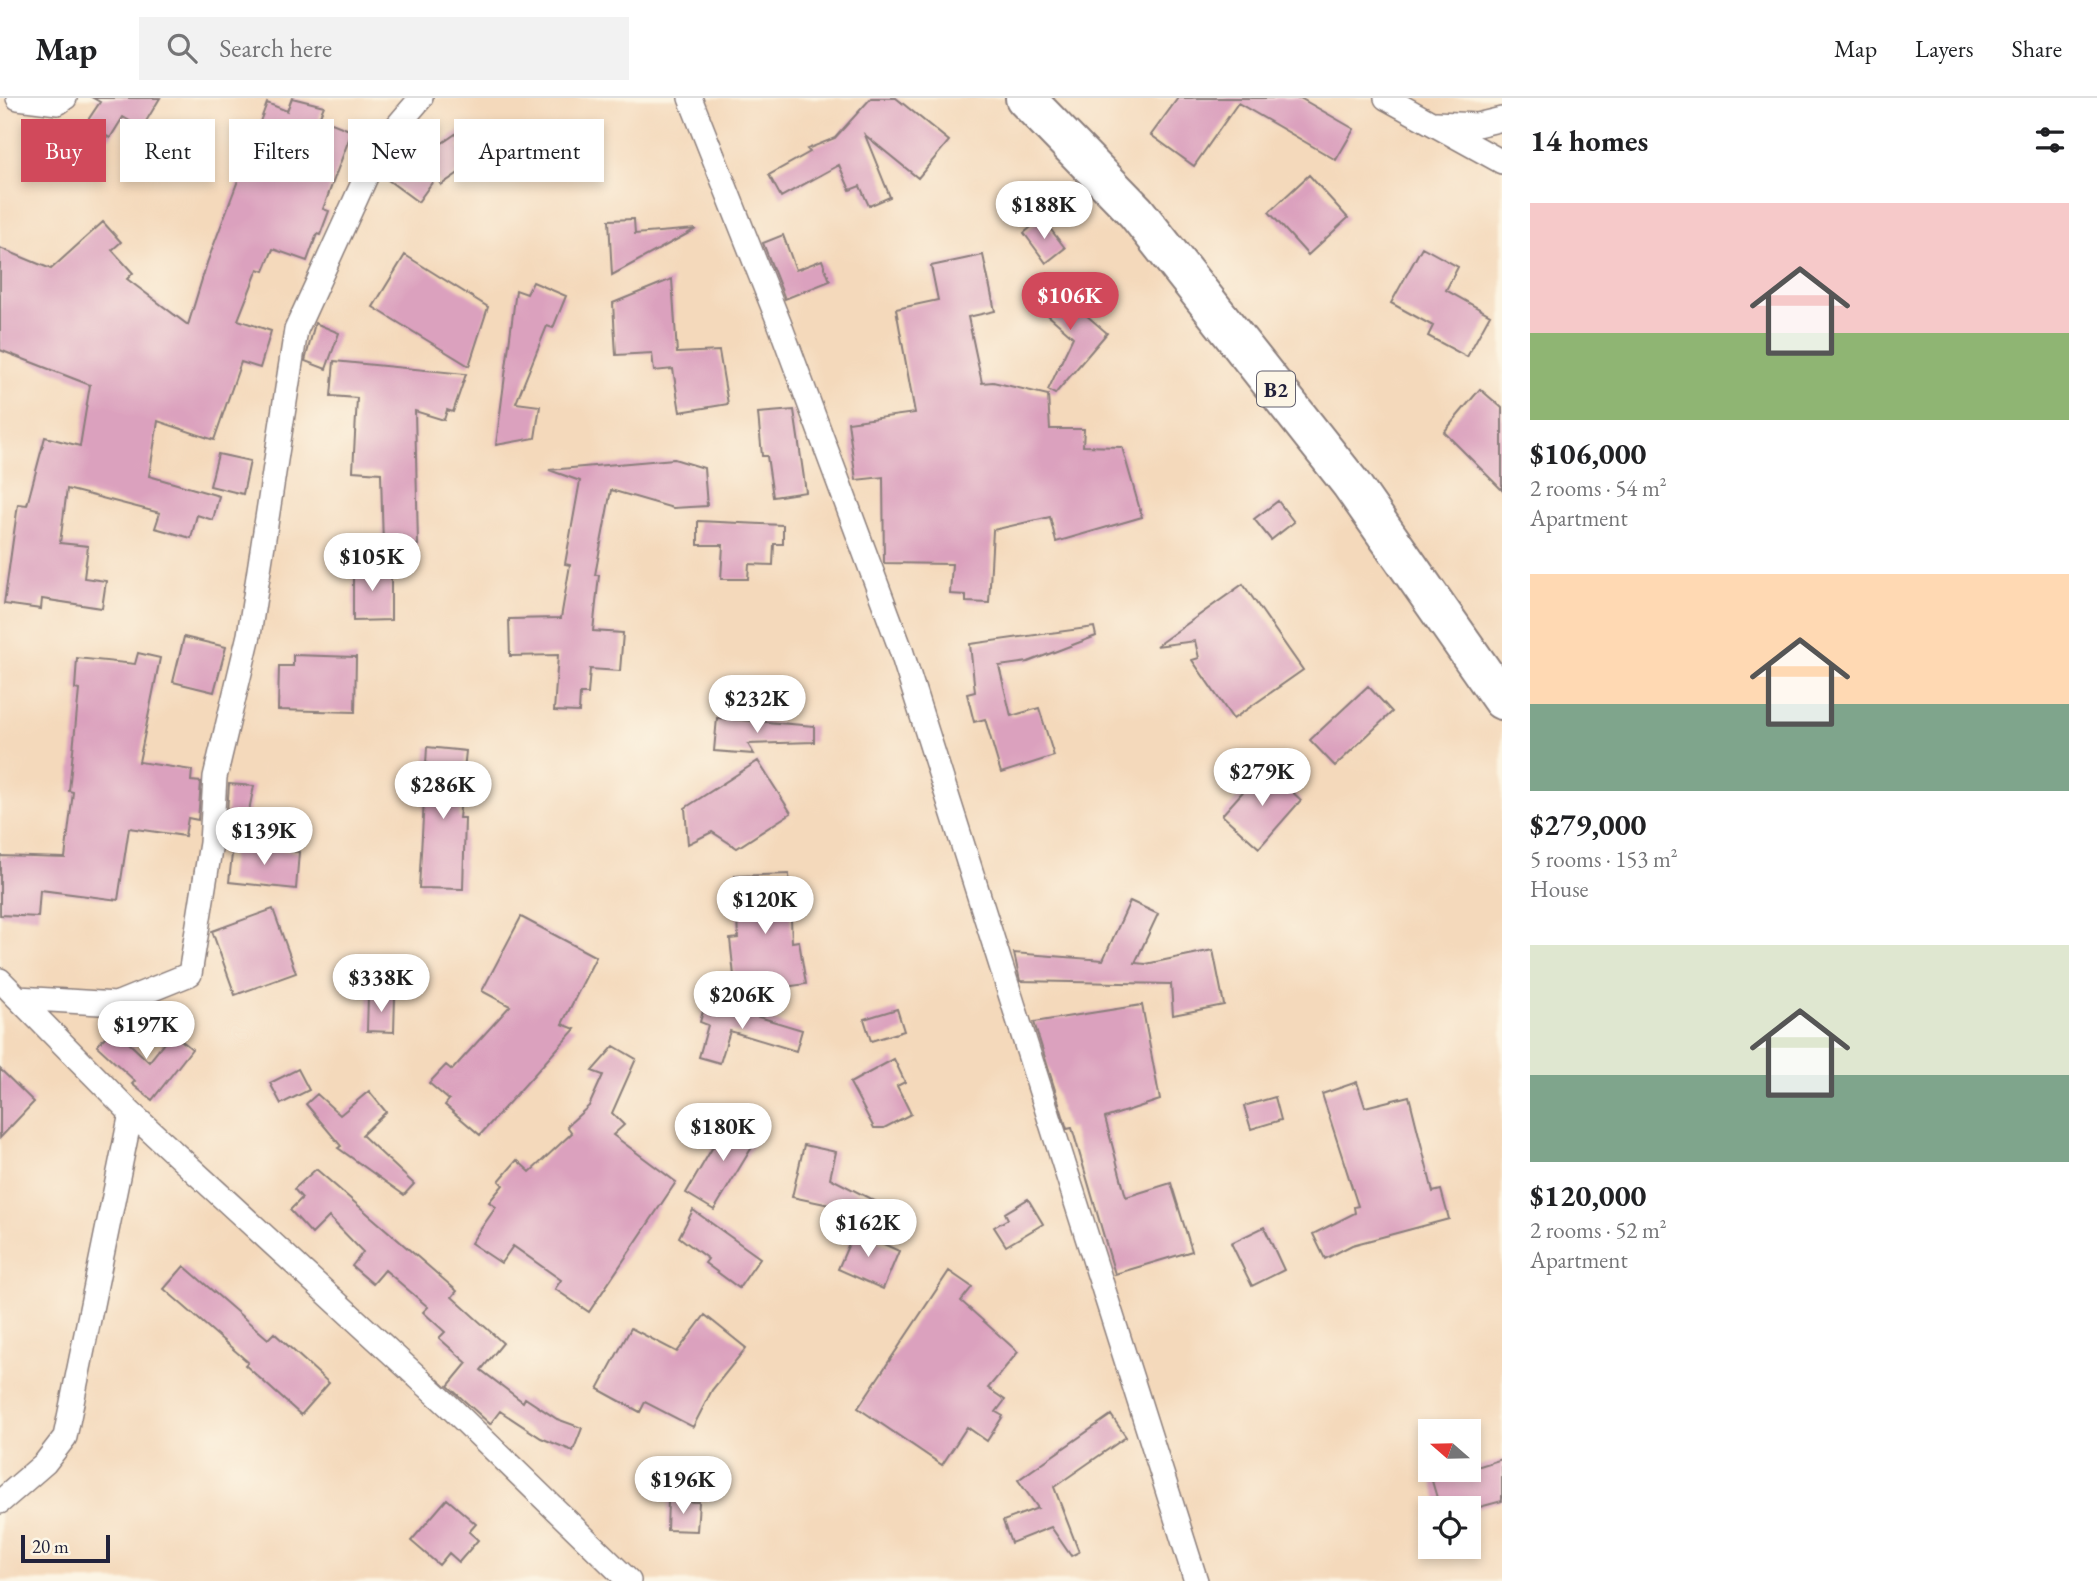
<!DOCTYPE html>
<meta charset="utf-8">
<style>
:root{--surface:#fff;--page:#f2f2f2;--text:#202124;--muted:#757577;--line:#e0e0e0;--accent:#d1495b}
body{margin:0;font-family:"EB Garamond",serif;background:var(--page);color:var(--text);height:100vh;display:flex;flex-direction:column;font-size:26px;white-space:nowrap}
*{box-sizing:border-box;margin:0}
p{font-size:23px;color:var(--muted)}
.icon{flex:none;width:38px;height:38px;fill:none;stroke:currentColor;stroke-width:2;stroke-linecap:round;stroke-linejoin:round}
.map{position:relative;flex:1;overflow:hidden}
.sheet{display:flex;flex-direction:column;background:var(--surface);width:595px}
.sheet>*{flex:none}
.top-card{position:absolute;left:21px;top:21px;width:665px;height:63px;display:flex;gap:14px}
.needle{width:46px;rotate:290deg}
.fabs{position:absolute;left:1418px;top:1321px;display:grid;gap:14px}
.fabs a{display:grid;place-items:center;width:63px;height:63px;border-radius:0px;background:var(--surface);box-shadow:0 4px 10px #0003;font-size:35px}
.scale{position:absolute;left:21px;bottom:18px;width:89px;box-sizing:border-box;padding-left:7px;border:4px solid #22223b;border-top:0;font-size:19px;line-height:24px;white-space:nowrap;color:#22223b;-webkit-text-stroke:5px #fcf5e5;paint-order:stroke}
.price{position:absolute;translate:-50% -60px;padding:0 16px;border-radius:24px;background:#fff;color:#222;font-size:23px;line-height:46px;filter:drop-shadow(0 2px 4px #0008)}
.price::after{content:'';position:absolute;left:50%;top:42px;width:21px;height:16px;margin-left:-10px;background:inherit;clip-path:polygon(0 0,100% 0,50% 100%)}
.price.current{background:var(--accent);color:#fff}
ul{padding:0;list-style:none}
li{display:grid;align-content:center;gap:14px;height:371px;padding:0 28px}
li span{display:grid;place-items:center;height:217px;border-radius:0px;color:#555}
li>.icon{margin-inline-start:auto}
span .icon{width:126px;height:126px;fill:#fffc;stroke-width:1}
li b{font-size:30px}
h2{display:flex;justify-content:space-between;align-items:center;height:84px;padding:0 28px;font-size:30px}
.chip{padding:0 24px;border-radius:0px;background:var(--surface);box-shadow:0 4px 10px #0003;font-size:24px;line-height:63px}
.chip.current{background:var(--accent);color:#fff}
header{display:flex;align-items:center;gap:42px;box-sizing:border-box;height:98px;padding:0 35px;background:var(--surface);border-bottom:2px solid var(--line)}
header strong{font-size:33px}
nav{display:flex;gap:38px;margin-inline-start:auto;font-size:24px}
.search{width:490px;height:63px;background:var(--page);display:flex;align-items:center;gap:18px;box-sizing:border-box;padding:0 24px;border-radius:0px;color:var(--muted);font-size:26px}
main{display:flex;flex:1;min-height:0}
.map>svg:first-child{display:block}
</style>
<header>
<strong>Map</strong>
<div class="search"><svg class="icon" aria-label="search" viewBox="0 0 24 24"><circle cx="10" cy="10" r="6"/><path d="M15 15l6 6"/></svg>Search here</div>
<nav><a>Map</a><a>Layers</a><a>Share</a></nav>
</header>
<main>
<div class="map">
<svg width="1502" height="1483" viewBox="0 0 1502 1483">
<rect width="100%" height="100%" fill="#fcf5e5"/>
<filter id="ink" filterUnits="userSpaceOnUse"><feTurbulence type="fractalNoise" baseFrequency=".0143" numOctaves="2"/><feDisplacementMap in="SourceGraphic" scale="14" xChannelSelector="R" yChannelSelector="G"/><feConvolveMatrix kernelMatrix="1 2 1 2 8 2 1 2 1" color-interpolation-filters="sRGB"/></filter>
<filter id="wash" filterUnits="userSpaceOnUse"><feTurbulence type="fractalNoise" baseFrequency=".00686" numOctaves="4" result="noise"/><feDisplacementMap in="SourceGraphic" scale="28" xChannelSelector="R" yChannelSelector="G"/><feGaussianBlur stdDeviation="1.57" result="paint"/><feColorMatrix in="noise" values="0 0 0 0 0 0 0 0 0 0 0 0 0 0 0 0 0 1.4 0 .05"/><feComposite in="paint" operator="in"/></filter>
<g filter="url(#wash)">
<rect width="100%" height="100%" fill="#f4d9bb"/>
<g id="blocks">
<path fill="#dba1be" d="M93,0H160L142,30L123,19L110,40L86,25L100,4Z
M292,0L324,8L319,20L352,33L323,111L329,113L320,137L317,136L307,163L273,151L264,173L258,171L238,222L271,233L260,270L241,264L214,342L158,323L149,378L219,398L213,422L197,417L191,440L155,430L160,415L67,391L60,445L88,448L84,480L106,483L102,510L42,501L41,511L4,506L18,406L27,407L45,339L80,348L90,287L0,252V150L51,171L103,124L121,144L112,152L133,175L127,181L188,227L207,165L267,5L287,13Z
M871,0H896L949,43L918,80L865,37L890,99L869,108L860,88L850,92L839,67L781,99L769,77L810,54L807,51L835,40Z
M1178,0H1300L1354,31L1336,62L1238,5L1194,68L1151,37Z
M470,26L473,29L458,49L470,67L441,87L436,79L418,104L388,82L403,62L410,67Z
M1309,77L1348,120L1308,157L1269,114Z
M1042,120L1065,150L1046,165L1024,135Z
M634,121L635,136L696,131L612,177L609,122Z
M783,137L796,172L822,162L830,183L785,201L763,145Z
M1422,149L1458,169L1446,192L1490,217L1467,259L1428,238L1433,228L1391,205Z
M405,157L488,209L469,268L373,209Z
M983,157L995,213L968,219L982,285L993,284L1048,297L1050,331H1084L1083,348L1122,349L1142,419L1056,444L1050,419L993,432L989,505L966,504V497L950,496L952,466L884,465L883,379L856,382L848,324L915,315L896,211L938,202L931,168Z
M672,181L677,255L719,253L728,306L680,314L673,271L654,273L652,255L616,257L613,205Z
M533,184L566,198L553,230L547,228L516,305L540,308L535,340L496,347L516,192L527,196Z
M1049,185L1107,235L1055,296L1048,292L1073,239L1033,204Z
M315,225L339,235L326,271L305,263Z
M334,263L466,276L453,314L447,312L444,322L415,313L418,447L383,448L381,375L353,373L357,300L331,298Z
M1480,291L1502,310V392L1444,334Z
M794,312L806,394L773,399L767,358H762L758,315Z
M218,356L250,363L243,396L210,388Z
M674,361L704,370L707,408L673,410L611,392L595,477H599L593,533L623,535L620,573L590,571L588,596H580L579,614L554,613L558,557L510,558L509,521L561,520L570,467L565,466L580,383L549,372Z
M1278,403L1294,424L1271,442L1254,421Z
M698,423L783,427V446H774L773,467L749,466L748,481H721L723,447H698Z
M391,467V522L353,523V468Z
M1243,486L1303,572L1233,621L1192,562L1199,560L1195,543L1156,548Z
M1094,529L1096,538L1028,564L999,568L1011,618L1039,610L1054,658L1001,675L985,621L974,624L967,596L975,594L970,546Z
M184,539L226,549L214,594L173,584Z
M138,555L160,560L139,664L192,672L191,683L201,684L198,722L188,720L185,738L129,730L118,802L40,792L38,819L0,817V758L65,760L73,694L69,693L79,592L75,591L77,560L135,566Z
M293,557L356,559L355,614L278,612L279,568H293Z
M1368,588L1392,614L1335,668L1310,642Z
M717,620L814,628V644L748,646L754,656L714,653Z
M427,649L466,653L459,720H465L463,791L419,790Z
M758,663L791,715L737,750L712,734L688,746L685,710Z
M1265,669L1301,702L1259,750L1222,717Z
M229,686L254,688L245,732L226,728Z
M233,747L299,754L296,791L229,784Z
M789,776L792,844L799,843L806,886L736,896L730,841L738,840L735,778Z
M1130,803L1158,816L1135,865L1146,866L1213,852L1224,907L1173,917L1171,886L1020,883L1014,855L1103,862Z
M273,811L296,875L235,897L212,833Z
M521,819L596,859L562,926L575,931L480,1037L445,1007L449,1002L429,985L446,967L452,972L510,908L482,893Z
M368,898H395L394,934L367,933Z
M706,903L802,932L796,953L730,933L720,965L699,959L708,927L700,924Z
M1142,907L1160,1002L1105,1020L1126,1099L1171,1085L1192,1153L1115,1176L1072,1030L1067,1031L1034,924Z
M897,911L904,933L871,943L864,921Z
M113,930L149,964L172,935L192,951L152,1002L132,986L135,983L97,948Z
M614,948L636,961L612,1015L624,1027L613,1037L676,1084L589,1214L555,1191L561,1182L513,1148L501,1165L471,1145L496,1109L489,1104L503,1087L499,1083L517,1062L530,1074L572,1035L567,1028L589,1008L603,977L592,973Z
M894,961L905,984L897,988L911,1016L884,1030H874L850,985Z
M0,971L34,1004L0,1040Z
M298,971L309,992L281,1006L270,985Z
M1357,984L1365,1009L1409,998L1433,1094L1441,1092L1449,1121L1352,1147L1325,1161L1313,1136L1355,1115L1354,1109L1358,1108L1322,996Z
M369,993L386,1014L362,1037L414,1086L404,1097L338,1050L341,1048L306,1006L317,996L340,1017Z
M1275,999L1281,1022L1251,1031L1244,1008Z
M731,1018L760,1036L714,1112L686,1095Z
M804,1047L836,1054L830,1080L894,1113L891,1120L792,1099Z
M316,1071L457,1193L452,1199L503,1245L481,1272L523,1304L525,1300L557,1321L582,1330L573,1353L541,1340L500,1313L490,1326L448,1288L467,1265L439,1240L445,1234L423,1214L428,1209L385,1172L373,1186L352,1168L363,1154L329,1119L312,1136L290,1112L302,1100L294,1091Z
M1028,1101L1043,1126L1006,1148L994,1129L1008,1121L1005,1115Z
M693,1112L760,1160L739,1190L705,1165L708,1161L679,1139Z
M856,1129L879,1139L877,1143L899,1153L883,1191L838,1171Z
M1264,1129L1284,1172L1252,1188L1231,1145Z
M184,1168L268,1241L274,1235L329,1285L301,1317L245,1267L248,1264L164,1191Z
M949,1173L972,1189L961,1203L1018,1254L988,1290L1005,1302L996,1314L1003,1318L987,1343L967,1329L942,1367L858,1310Z
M705,1217L746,1250L712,1292L693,1329L645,1304L640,1314L598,1291L631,1230L677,1254Z
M1111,1317L1126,1339L1054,1389L1079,1454L1071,1458L1051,1429L1011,1445L1003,1423L1038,1410L1018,1382Z
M1502,1361V1403L1476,1410H1440L1432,1383Z
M447,1401L476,1426L469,1434L478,1442L459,1464L449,1455L439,1467L411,1443Z
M668,1403L699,1404L697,1433L667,1432Z"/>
</g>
</g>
<g filter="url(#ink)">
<use href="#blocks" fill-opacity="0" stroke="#8b7e7b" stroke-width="2"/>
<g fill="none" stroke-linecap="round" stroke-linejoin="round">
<g stroke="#8b7e7b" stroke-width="26">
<path id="street" d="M18,0L58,5L65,0
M690,0L780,227L901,552L1196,1483
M1386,0L1502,64
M1436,25L1477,27L1502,21
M0,882L131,1015L449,1308L629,1483
M18,900L116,906L190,876L211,745L215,679L249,537L296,232L380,48L421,0
M0,1404L45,1365L65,1339L131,1015"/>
</g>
<g stroke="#8b7e7b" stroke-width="42">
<path id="highway" d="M1025,0L1136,114L1351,386L1502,602"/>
</g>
<use href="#street" stroke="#fff" stroke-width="23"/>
<use href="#highway" stroke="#fff" stroke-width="38"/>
</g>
</g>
<g text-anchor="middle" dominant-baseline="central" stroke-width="5" stroke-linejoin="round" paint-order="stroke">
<rect fill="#fcf5e5" stroke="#63616e" stroke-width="2" x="1257" y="273.5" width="38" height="35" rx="5"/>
<g font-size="21" font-weight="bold" fill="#22223b">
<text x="1276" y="291">B2</text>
</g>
</g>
</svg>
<div class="fabs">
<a><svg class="needle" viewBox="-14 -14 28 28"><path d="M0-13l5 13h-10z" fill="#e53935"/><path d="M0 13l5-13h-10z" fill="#757577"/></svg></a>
<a><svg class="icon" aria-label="locate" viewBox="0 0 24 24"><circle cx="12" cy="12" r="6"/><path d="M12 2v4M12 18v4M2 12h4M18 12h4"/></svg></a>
</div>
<div class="scale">20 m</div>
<b class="price" style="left:1044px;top:143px">$188K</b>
<b class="price current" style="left:1070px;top:234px">$106K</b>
<b class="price" style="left:372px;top:495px">$105K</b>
<b class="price" style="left:757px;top:637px">$232K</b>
<b class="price" style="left:1262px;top:710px">$279K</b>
<b class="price" style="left:443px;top:723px">$286K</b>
<b class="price" style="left:264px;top:769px">$139K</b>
<b class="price" style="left:765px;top:838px">$120K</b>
<b class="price" style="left:381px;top:916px">$338K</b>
<b class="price" style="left:742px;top:933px">$206K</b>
<b class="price" style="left:146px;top:963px">$197K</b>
<b class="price" style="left:723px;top:1065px">$180K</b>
<b class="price" style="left:868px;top:1161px">$162K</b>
<b class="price" style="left:683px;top:1418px">$196K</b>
<div class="top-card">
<a class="chip current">Buy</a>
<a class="chip">Rent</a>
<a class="chip">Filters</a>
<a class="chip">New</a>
<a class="chip">Apartment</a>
</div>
</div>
<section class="sheet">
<h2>14 homes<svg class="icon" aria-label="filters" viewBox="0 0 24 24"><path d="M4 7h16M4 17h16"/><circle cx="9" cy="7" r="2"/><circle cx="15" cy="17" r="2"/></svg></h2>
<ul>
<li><span style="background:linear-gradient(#f6c9c9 60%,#8fb573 0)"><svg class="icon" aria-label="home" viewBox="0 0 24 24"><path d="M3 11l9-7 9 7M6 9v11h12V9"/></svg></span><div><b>$106,000</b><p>2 rooms · 54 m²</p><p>Apartment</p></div></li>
<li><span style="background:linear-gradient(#ffd9b3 60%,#7fa58c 0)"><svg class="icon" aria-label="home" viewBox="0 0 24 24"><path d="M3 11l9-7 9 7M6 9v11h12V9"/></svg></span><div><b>$279,000</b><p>5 rooms · 153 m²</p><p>House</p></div></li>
<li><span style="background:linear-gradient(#dfe7d0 60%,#7fa58c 0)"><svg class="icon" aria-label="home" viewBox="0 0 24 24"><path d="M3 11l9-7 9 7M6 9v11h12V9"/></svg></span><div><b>$120,000</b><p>2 rooms · 52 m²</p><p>Apartment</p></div></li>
</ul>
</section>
</main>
